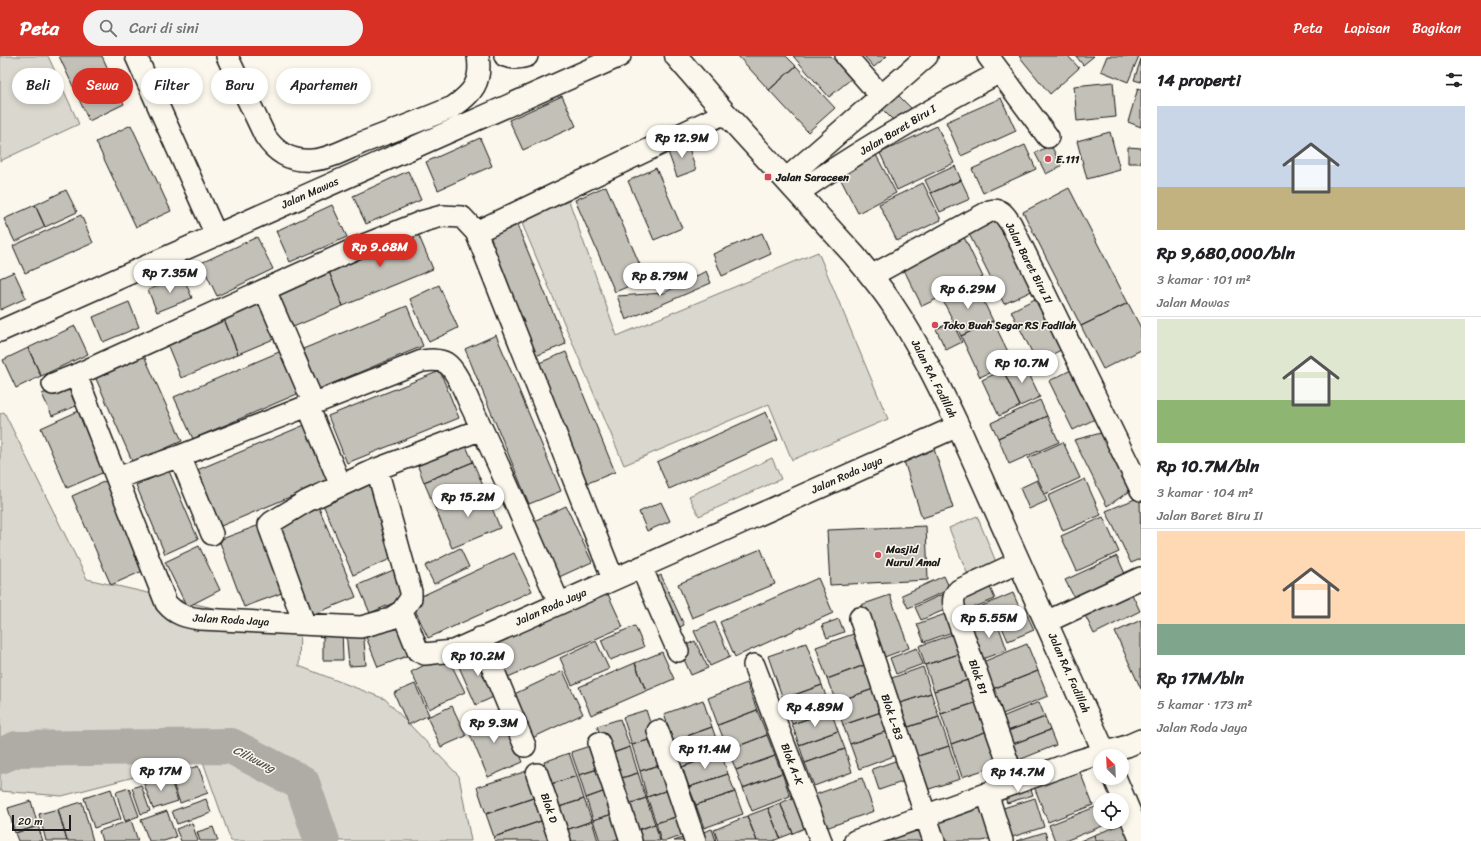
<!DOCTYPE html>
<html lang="id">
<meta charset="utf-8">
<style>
:root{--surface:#fff;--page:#f2f2f2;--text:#202124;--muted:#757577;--line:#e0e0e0;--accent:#d93025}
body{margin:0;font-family:Sriracha,sans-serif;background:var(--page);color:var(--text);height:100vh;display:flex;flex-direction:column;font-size:15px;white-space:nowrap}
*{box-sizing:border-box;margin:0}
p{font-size:13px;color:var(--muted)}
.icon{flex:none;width:22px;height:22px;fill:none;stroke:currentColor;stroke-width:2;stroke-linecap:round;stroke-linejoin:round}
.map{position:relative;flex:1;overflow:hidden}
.sheet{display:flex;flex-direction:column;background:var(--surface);width:340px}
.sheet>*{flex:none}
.guide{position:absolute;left:12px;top:12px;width:380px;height:36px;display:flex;gap:8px}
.needle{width:26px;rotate:336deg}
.buttons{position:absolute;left:1093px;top:693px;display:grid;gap:8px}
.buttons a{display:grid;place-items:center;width:36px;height:36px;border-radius:50%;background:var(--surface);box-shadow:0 2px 6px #0003;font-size:20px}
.scale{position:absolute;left:12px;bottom:10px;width:59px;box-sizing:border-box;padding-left:4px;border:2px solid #1c1c1c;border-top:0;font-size:11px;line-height:14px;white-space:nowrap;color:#1c1c1c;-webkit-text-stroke:3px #fbf7ec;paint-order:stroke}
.price{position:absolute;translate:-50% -34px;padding:0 9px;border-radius:14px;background:#fff;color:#222;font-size:13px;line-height:26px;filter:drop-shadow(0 1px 2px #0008)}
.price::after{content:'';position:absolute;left:50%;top:24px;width:12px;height:9px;margin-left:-6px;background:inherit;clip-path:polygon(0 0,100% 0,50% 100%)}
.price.active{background:var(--accent);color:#fff}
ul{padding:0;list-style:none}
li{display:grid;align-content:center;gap:8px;height:212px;padding:0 16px}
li+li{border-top:1px solid var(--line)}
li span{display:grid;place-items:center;height:124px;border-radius:0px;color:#555}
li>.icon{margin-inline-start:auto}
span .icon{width:72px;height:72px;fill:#fffc;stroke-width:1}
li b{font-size:17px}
h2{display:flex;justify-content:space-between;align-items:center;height:48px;padding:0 16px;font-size:17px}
.chip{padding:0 14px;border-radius:18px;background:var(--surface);box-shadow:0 2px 6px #0003;font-size:14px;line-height:36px}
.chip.active{background:var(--accent);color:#fff}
header{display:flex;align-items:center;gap:24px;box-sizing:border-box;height:56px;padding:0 20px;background:var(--accent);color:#fff}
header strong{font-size:19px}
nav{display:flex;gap:22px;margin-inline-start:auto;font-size:14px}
.search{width:280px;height:36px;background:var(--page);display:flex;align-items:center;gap:10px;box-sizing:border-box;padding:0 14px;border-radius:22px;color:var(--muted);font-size:15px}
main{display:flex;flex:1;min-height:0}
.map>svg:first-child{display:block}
</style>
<header>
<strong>Peta</strong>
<div class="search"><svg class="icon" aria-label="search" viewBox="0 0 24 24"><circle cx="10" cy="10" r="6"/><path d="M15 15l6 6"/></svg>Cari di sini</div>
<nav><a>Peta</a><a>Lapisan</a><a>Bagikan</a></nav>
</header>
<main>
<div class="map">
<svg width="1141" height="785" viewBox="0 0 1141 785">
<rect width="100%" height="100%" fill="#fbf7ec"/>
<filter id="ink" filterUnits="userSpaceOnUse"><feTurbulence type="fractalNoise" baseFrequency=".025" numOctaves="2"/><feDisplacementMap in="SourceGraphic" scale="8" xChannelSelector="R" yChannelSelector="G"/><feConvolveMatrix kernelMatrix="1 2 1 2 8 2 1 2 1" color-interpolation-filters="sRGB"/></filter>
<g filter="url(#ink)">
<path fill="#dad7ce" stroke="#7b7a75" d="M0,0H48L79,68L0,105Z
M569,145L617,280L818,196L888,363L792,404L769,348L624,409L521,165Z
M4,356L87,523L300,572L299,610L385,643L459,720L471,785H231L202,703L62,740L0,735V358Z
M772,402L781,423L699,460L689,440Z
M977,460L996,506L967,517L949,472Z"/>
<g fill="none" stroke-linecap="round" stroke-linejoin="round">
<path stroke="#afaca5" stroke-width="36" d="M0,700L17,693L231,690L302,727L322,785"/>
</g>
<path fill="#c3c0b8" stroke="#1c1c1c" d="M59,0H102L124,48L89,65Z
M738,0H786L796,10L769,34Z
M793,0H831L851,23L829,41Z
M864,0H887L874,11Z
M1019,0H1068L1079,12L1050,38Z
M1076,0H1094L1083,9Z
M1107,0H1139L1128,26L1101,15Z
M1141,3V26L1134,24Z
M796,10L835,52L808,76L769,34Z
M1113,26L1116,61L1077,65L1074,30Z
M1138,32L1141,33V71L1128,66Z
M894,35L913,54L898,69L879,50Z
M562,40L576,70L523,94L509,64Z
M1001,42L1016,75L961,100L946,66Z
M131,69L171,155L136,171L96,86Z
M937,70L954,107L897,134L880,97Z
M1110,76L1120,114L1087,123L1077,85Z
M480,82L492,110L438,134L426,106Z
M687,86L696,114L677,121L667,93Z
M1025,89L1036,113L983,137L972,113Z
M1051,89L1061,110L1046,118L1035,97Z
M1128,91L1141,92V107H1128Z
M874,95L896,137L858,157L836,114Z
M955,110L961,124L931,137L925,124Z
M656,112L682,172L654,184L628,125Z
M408,115L421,144L366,168L353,140Z
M961,124L970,143L940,156L931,137Z
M923,127L941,164L897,185L879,148Z
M606,130L646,223L615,236L575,144Z
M1069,132L1128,247L1081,270L1023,156Z
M66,134L77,156L45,171L35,149Z
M35,149L45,171L15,186L4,163Z
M332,149L347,181L290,206L276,175Z
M81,159L93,187L25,217L13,190Z
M1002,162L1036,233L1004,248L969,178Z
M517,169L566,288L533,301L484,183Z
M416,173L433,213L343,250L327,211Z
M762,177L771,198L722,220L713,198Z
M257,181L273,213L217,240L201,207Z
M964,181L983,221L922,250L902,210Z
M327,211L343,250L286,274L269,235Z
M706,215L711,227L626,264L617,240L664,237Z
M14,216L26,242L0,254V222Z
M183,220L192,242L157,256L148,234Z
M975,227L993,265L961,280L942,243Z
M439,229L458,272L429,286L410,243Z
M1037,242L1063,293L1037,306L1011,255Z
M260,243L276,282L238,298L222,258Z
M129,246L139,271L103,286L93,261Z
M1128,247L1141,272V294L1103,313L1081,270Z
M407,250L423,290L319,333L303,293Z
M222,258L238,298L181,322L165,283Z
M993,265L1013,306L980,321L961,280Z
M952,266L962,286L946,294L936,273Z
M75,270L88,298L41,320L28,292Z
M496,279L561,435L529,448L465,293Z
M28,292L41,320L16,332L3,304Z
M286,293L304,335L193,383L174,341Z
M142,295L182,385L133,407L93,316Z
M566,296L615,416L583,429L534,309Z
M1023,305L1040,341L1020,350L1003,314Z
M1075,312L1099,361L1073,374L1049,325Z
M1003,314L1020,350L999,360L982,324Z
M440,315L459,362L347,407L328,360Z
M67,328L76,350L52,360L42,338Z
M1040,344L1047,360L998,382L991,367Z
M83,353L109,414L67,432L41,372Z
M766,356L778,384L669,433L657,406Z
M1047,360L1059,386L1009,408L998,382Z
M307,368L330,424L214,473L190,417Z
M1105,376L1135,432L1107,450L1074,384Z
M463,383L473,406L424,426L415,403Z
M1063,386L1080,422L1045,438L1028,402Z
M934,393L953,452L922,462L903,402Z
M473,406L484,432L435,452L424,426Z
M169,415L198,483L165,498L136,429Z
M1085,423L1101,459L1063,475L1048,440Z
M108,424L147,513L111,529L72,440Z
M1037,424L1047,445L1029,453L1020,432Z
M369,426L400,499L353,519L322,446Z
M484,432L500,472L452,492L435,452Z
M1140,441L1141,503L1131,507L1106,455Z
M661,446L670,465L647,475L639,456Z
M566,450L592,506L559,521L534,465Z
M319,452L356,541L309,560L271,472Z
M1103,461L1119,496L1077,515L1061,480Z
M265,467L290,534L244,551L219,484Z
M926,470L928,524L830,529L827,474Z
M199,490L220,534L187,551L165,506Z
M460,492L469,511L434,528L425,510Z
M761,493L775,528L692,562L678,528Z
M514,497L532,535L428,582L411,545Z
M1117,500L1126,520L1075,543L1065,524Z
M398,512L410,540L370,557L358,529Z
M661,519L684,569L674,574L652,524Z
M944,520L950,533L908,552L902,539Z
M818,522L833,557L735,601L720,566Z
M989,529L995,543L965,555L960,540Z
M1129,532L1140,555L1094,578L1083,555Z
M607,536L623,571L508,621L493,586Z
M1013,537L1019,551L979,568L973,554Z
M943,538L949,552L921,564L915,551Z
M890,539L909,592L879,603L861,549Z
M1025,554L1034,574L1008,585L999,564Z
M951,556L958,574L924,586L917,568Z
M401,562L415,597L378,611L364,576Z
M839,563L844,576L827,582L822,569Z
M996,563L1007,594L982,603L971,572Z
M1141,564V633L1115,576Z
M715,566L730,601L710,610L694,575Z
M635,570L644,591L610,604L601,584Z
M323,571H342L343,604H323Z
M363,572L366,609L349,610L346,574Z
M859,576L870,607L827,623L816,591Z
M956,577L962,597L925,609L919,590Z
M596,585L609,613L572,629L560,602Z
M695,585L708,612L691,619L679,592Z
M806,587L822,629L783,643L768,600Z
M1027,588L1038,615L990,634L980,607Z
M917,592L923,608L896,618L890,602Z
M480,593L500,638L476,649L456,604Z
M662,596L674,623L646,635L635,607Z
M962,597L971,623L934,635L925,609Z
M446,598L465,636L429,653L411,616Z
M635,607L646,635L591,659L579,631Z
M870,607L879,631L836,646L827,623Z
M923,611L931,637L894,649L886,624Z
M563,615L583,658L530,683L510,640Z
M1038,615L1048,640L1000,659L990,634Z
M971,623L978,646L941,658L934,635Z
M747,627L757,654L718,669L708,642Z
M415,628L429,659L408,669L394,637Z
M822,629L831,655L792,668L783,643Z
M879,631L887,654L843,669L836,646Z
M931,637L939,661L902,673L894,649Z
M703,644L712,671L673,685L664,658Z
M978,646L988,675L951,688L941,658Z
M1039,646L1045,661L1008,675L1002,661Z
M452,650L466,680L441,691L427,661Z
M501,654L523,706L488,721L466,669Z
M646,654L655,682L632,689L623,661Z
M757,654L767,679L728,694L718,669Z
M887,654L893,673L850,688L843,669Z
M831,655L838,675L799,689L792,668Z
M939,661L949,690L912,702L902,673Z
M1045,661L1050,674L1013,688L1008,675Z
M620,663L630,691L607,699L597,670Z
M712,671L721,697L682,711L673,685Z
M893,673L902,697L859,713L850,688Z
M1050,674L1056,689L1019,704L1013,688Z
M838,675L845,693L805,707L799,689Z
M988,675L999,709L962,721L951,688Z
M767,679L775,700L736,714L728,694Z
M655,682L663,708L640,715L632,689Z
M596,688L604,711L579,719L571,696Z
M949,690L960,723L923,735L912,702Z
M630,691L638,717L615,724L607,699Z
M845,693L852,716L814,730L805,707Z
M569,697L577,720L551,728L544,706Z
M721,697L728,718L689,731L682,711Z
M775,700L782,717L743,732L736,714Z
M898,704L905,725L879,734L872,713Z
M663,708L671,733L647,741L640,715Z
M198,710L208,737L180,747L170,719Z
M604,711L611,733L586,742L579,719Z
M1078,711L1093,749L1048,766L1033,728Z
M530,714L539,740L486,758L477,731Z
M638,717L646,742L623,750L615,724Z
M782,717L790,740L752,755L743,732Z
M728,718L735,736L696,749L689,731Z
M169,719L178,745L153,753L144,728Z
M577,720L584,743L559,751L551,728Z
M862,722L874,755L826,772L814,739Z
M1029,727L1033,739L1007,747L1003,736Z
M141,729L150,755L141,758L132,732Z
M129,732L139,760L125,765L116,736Z
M111,733L121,763L94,772L84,742Z
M611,733L619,756L593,764L586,742Z
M671,733L679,760L656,767L647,741Z
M735,736L743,758L704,772L696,749Z
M800,739L812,769L793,777L780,747Z
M539,740L547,763L494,781L486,758Z
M646,742L655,768L632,776L623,750Z
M1035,742L1044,771L1009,782L1000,753Z
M206,743L211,757L177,768L172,755Z
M584,743L592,765L566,774L559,751Z
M982,743L995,781L982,785H943L935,759Z
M31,745L38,770L15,777L8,752Z
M82,746L93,785H67L58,753Z
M780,747L793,777L780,782L768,752Z
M1098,750L1100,756V766H1104L1105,769L1065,785H1055L1049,769Z
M768,752L780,782L773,785H757L747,760Z
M58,753L67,785H46L39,758Z
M167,755L176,781L164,785H149L141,764Z
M619,756L627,780L611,785H600L593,764Z
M679,760L685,779L666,785H661L656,767Z
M747,760L757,785H718L714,774Z
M547,763L554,785H495L494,781Z
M131,764L138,785H102L99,775Z
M592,765L598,785H570L566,774Z
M921,766L927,785H879Z
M192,767L198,785H181L176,773Z
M1126,767L1133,785H1096L1094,779Z
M655,768L660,785H635L632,776Z
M38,770L43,785H18L15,777Z
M213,771L218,785H200L197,776Z
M712,773L716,785H699L697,778Z
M1045,776L1048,785H1016Z
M1094,779L1096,785H1080Z
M688,780L690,785H674Z"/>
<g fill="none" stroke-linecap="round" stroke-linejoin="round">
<g stroke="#1c1c1c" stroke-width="24">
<path id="minor" d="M136,0L216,179
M227,0L265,80C276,97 292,106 313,104C329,103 345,94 359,88C390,76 422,64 453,51C473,37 482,26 478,0
M505,0C513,3 519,3 527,0
M846,0L881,40
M988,0L1048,81
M786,123L927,0
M798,137C862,92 931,53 1000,16
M476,176L725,57
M871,220L990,155C1002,152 1005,160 1011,168L1141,434
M265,234L314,348
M0,275L620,0
M76,319L166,547C176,559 186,561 200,563L361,571L390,563L402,555L418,595L425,598L453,595L958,370
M53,328L76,319L359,191L424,165L442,160L462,161L476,176L613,523
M308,350L341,430
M180,400L212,478
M377,413L411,536V542L402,555
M117,422L180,400L422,305C430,304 439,303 446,307C457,314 466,340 472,352C503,416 530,482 559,547
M641,511L678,595
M860,562L934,785
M1046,566L1141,522
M304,567L270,473L269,469L272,466L307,445L377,413L482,373
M480,582L525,690
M754,609L821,785
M658,675L695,785
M599,687L631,785
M537,718L560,785
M1015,727L955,555C953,547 952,540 959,534L1019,506
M987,737L1002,785
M855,785L1077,705L1127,690L1141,684"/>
</g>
<g stroke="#1c1c1c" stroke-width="25">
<path id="major" d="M676,0L725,57L854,199C867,215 881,231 892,248C918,287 938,328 958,370L1106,700
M1115,722L1141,784"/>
</g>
<use href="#minor" stroke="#fbf7ec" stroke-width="21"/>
<use href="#major" stroke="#fbf7ec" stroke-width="22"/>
</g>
</g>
<g fill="#d1495b" stroke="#fbf7ec" stroke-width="1.5">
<circle cx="1048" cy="103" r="4"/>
<rect x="764" y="117" width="8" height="8" rx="2"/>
<circle cx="935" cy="269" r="4"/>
<circle cx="878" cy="499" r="4"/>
</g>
<g text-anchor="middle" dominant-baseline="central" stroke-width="3" stroke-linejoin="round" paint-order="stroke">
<g font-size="11" fill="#1c1c1c" stroke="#fbf7ec">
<text transform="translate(898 74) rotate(-31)">Jalan Baret Biru I</text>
<text transform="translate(310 137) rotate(-24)">Jalan Mawas</text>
<text transform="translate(1029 207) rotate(63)">Jalan Baret Biru II</text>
<text transform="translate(934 323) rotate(63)">Jalan RA. Fadillah</text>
<text transform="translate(847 419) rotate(-24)">Jalan Roda Jaya</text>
<text transform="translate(551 551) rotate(-24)">Jalan Roda Jaya</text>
<text transform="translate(231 564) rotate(3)">Jalan Roda Jaya</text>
<text transform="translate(1069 617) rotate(66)">Jalan RA. Fadillah</text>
<text transform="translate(978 621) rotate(71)">Blok B1</text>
<text transform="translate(892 661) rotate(72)">Blok L-B3</text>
<text transform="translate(792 708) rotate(69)">Blok A-K</text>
<text transform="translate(549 752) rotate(71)">Blok D</text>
</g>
<g font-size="11" font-weight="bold" fill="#1c1c1c" stroke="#fbf7ec" text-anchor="start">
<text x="1056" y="103">E.111</text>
<text x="776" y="121">Jalan Saraceen</text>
<text x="943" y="269">Toko Buah Segar RS Fadilah</text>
<text x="886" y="493">Masjid<tspan x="886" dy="13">Nurul Amal</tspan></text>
</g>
<g font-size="12" font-style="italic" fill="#575653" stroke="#fbf7ec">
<text transform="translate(254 703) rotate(27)">Ciliwung</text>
</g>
</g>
</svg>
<div class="buttons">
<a><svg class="needle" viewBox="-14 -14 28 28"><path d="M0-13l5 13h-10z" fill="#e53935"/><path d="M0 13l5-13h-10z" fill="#757577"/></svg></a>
<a><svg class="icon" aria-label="locate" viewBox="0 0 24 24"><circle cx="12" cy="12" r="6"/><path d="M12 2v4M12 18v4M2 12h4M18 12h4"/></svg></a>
</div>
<div class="scale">20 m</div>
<b class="price" style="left:682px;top:103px">Rp 12.9M</b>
<b class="price active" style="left:380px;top:212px">Rp 9.68M</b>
<b class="price" style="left:170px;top:238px">Rp 7.35M</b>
<b class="price" style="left:660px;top:241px">Rp 8.79M</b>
<b class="price" style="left:968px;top:254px">Rp 6.29M</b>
<b class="price" style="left:1022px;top:328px">Rp 10.7M</b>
<b class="price" style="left:468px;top:462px">Rp 15.2M</b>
<b class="price" style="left:989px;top:583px">Rp 5.55M</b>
<b class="price" style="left:478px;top:621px">Rp 10.2M</b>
<b class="price" style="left:815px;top:672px">Rp 4.89M</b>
<b class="price" style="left:494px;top:688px">Rp 9.3M</b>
<b class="price" style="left:705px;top:714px">Rp 11.4M</b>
<b class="price" style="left:161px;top:736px">Rp 17M</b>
<b class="price" style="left:1018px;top:737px">Rp 14.7M</b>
<div class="guide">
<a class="chip">Beli</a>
<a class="chip active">Sewa</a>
<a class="chip">Filter</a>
<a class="chip">Baru</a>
<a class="chip">Apartemen</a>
</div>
</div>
<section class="sheet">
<h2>14 properti<svg class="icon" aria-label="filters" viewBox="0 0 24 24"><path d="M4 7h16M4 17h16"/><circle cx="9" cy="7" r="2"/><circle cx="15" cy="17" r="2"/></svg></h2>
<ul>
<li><span style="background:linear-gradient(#c9d6e8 65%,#c2b280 0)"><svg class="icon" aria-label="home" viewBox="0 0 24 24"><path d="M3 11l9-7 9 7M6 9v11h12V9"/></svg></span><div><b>Rp 9,680,000/bln</b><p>3 kamar · 101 m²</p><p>Jalan Mawas</p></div></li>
<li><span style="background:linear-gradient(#dfe7d0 65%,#8fb573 0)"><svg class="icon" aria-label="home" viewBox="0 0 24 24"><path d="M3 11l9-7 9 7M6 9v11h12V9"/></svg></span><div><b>Rp 10.7M/bln</b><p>3 kamar · 104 m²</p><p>Jalan Baret Biru II</p></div></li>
<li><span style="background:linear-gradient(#ffd9b3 75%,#7fa58c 0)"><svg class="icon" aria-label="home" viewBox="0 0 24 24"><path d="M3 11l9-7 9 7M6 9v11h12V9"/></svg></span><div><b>Rp 17M/bln</b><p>5 kamar · 173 m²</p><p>Jalan Roda Jaya</p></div></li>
</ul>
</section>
</main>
